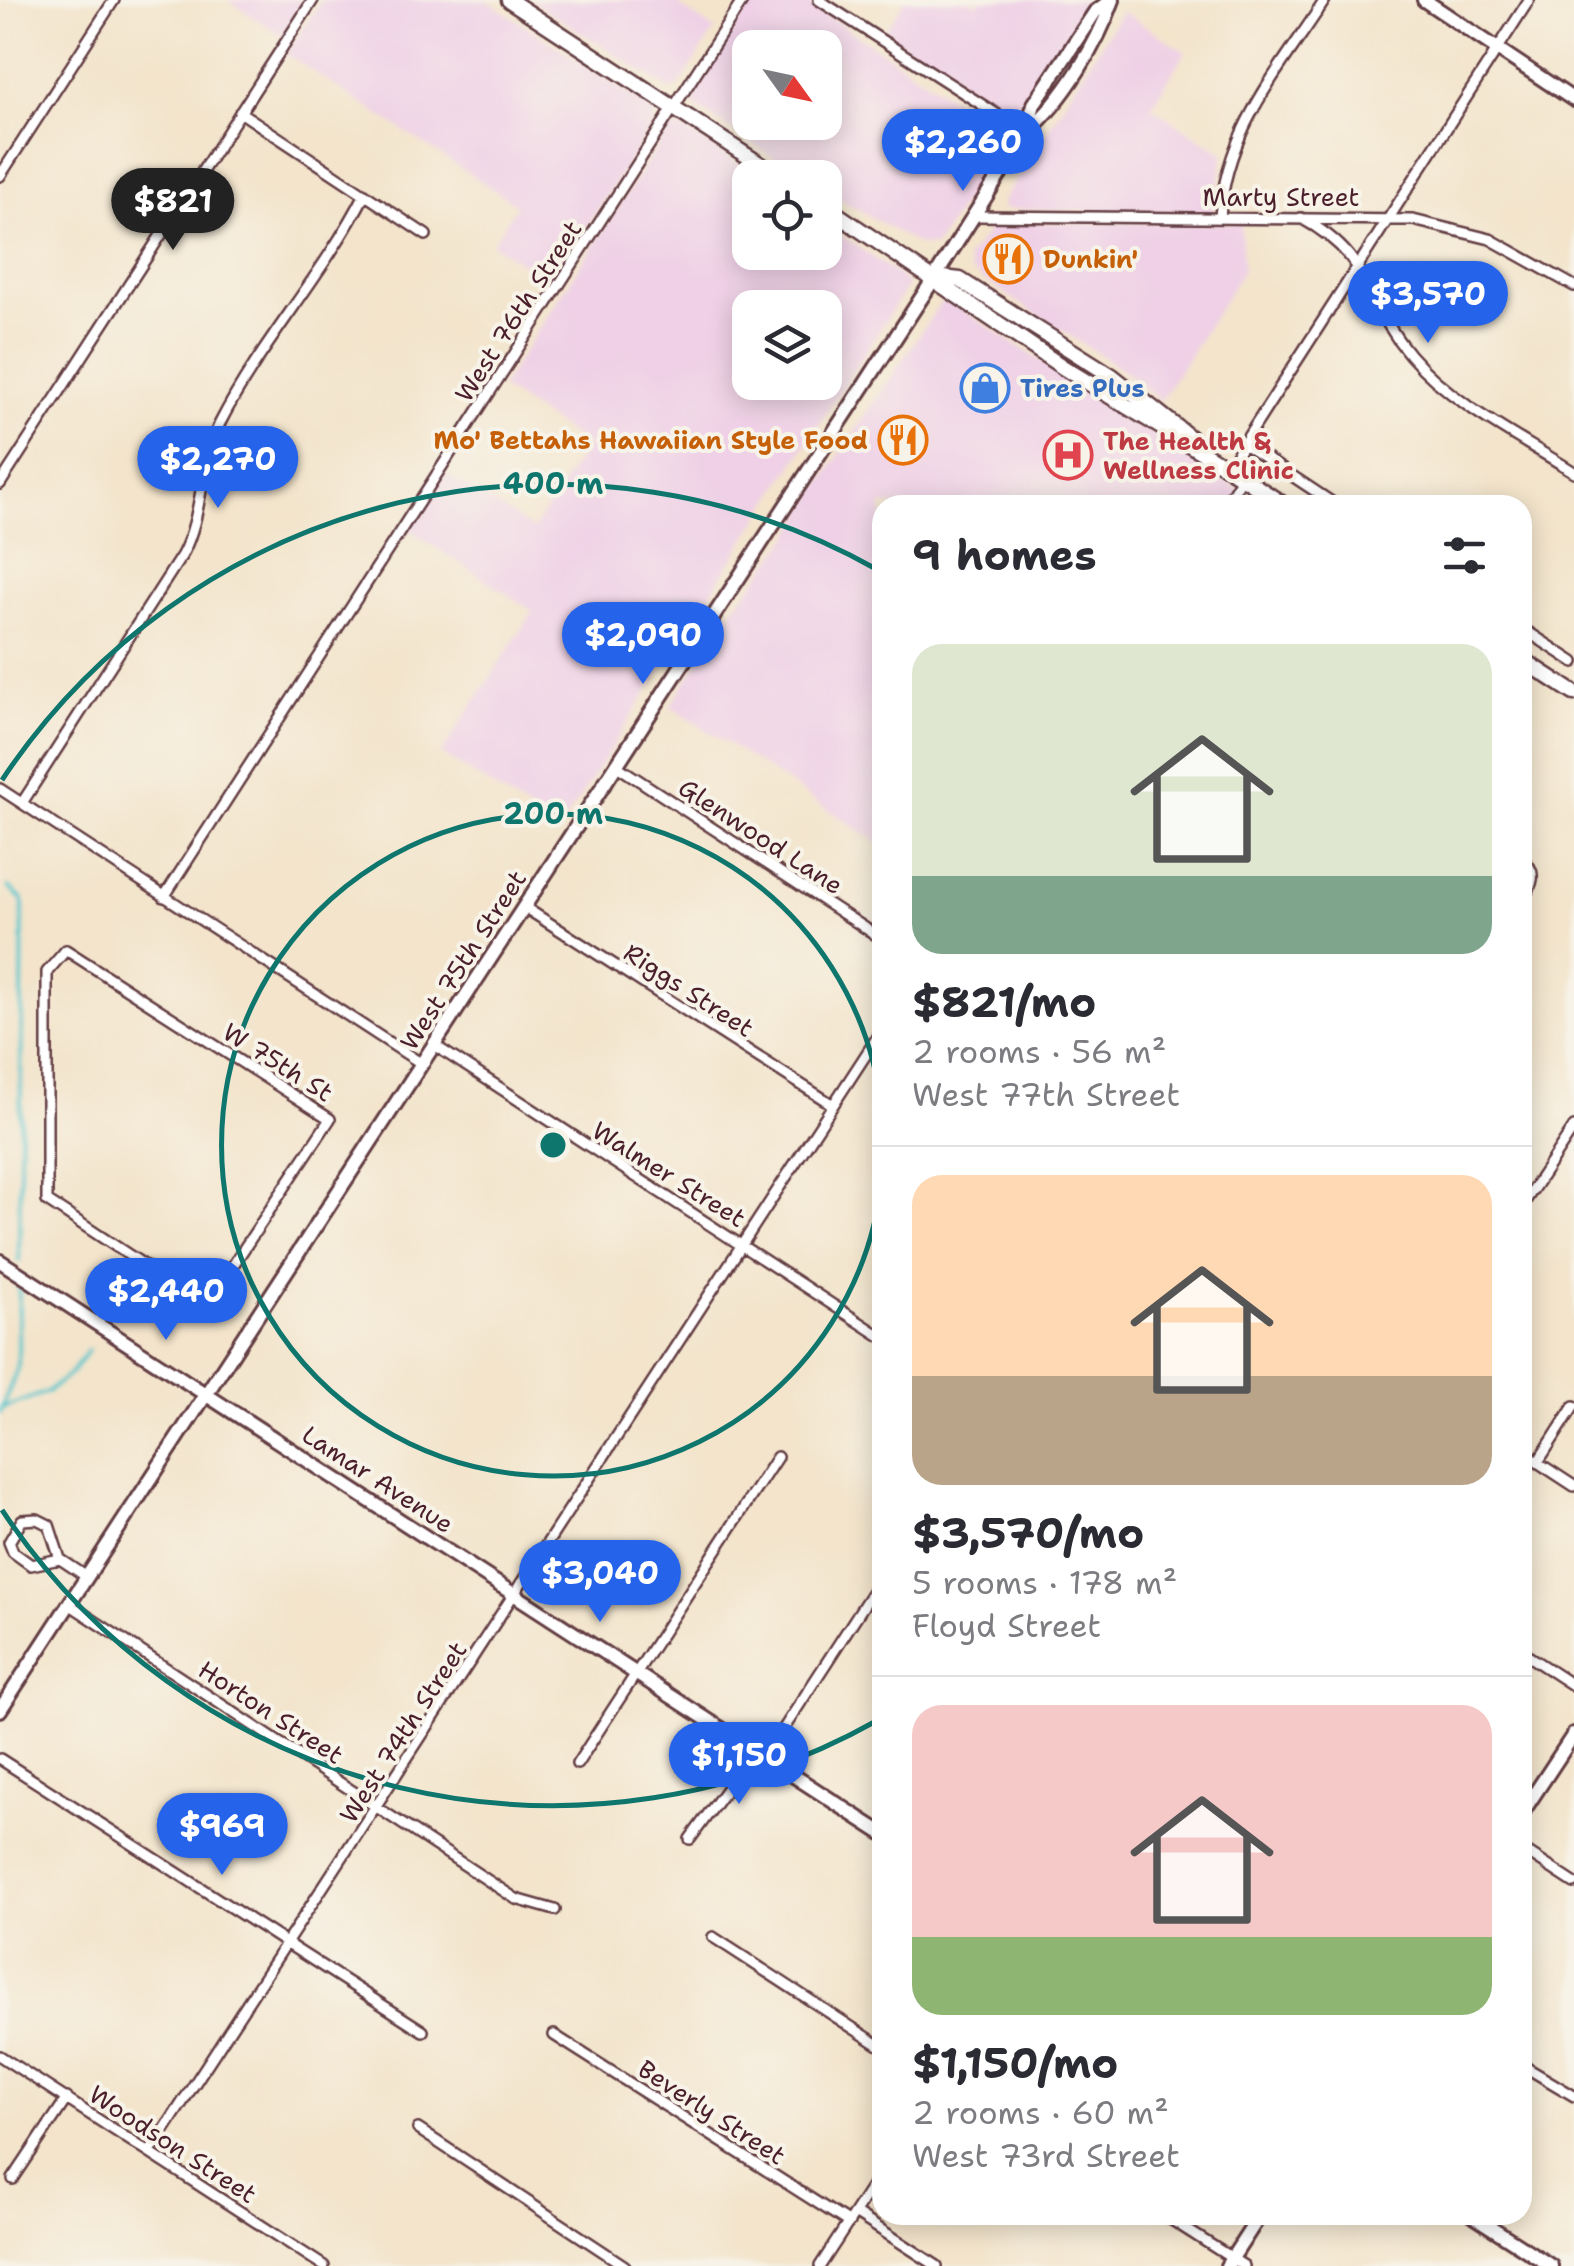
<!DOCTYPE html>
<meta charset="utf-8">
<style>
:root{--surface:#fff;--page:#f2f2f3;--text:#2b2b33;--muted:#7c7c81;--line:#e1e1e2;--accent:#2563eb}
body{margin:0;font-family:"Shantell Sans",sans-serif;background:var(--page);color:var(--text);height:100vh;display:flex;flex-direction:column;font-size:38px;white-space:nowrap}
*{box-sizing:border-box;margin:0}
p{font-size:32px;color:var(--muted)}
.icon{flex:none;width:55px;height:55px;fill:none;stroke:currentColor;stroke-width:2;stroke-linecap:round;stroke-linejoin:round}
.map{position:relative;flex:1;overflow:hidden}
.side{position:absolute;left:872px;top:495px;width:660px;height:1730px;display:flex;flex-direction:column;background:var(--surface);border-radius:30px;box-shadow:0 5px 25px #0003}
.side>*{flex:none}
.needle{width:65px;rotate:123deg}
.controls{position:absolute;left:732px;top:30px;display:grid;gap:20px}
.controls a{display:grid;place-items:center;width:110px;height:110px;border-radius:20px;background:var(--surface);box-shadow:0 5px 25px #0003;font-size:50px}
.price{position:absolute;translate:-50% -85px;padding:0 22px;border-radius:35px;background:var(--accent);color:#fff;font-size:32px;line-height:65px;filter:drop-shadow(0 2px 5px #0008)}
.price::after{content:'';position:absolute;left:50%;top:60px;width:30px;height:22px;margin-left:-15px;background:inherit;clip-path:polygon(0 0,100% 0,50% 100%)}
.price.active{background:#222;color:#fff}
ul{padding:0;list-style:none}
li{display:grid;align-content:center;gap:20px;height:530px;padding:0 40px}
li+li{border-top:2px solid var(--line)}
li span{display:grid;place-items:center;height:310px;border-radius:30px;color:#555}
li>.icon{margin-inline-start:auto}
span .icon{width:180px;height:180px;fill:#fffc;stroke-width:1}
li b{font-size:42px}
h2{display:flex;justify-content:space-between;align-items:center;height:120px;padding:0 40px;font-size:42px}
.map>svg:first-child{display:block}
</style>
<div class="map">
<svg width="1574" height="2266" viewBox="0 0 1574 2266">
<rect width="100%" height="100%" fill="#f7f3e8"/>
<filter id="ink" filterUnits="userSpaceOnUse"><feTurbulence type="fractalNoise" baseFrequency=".01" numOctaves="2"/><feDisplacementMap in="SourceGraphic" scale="20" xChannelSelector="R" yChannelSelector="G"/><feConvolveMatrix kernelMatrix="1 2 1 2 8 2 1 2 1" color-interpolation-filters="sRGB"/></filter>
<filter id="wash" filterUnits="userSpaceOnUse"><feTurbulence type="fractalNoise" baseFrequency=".0048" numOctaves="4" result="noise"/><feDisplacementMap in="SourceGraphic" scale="40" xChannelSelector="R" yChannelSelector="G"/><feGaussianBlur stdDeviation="2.25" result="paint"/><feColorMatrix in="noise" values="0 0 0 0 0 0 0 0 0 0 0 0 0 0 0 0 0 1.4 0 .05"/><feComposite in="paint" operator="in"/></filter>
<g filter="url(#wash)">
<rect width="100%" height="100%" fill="#f3e4cb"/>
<path fill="#efd0e6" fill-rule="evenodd" d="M227,0H307L283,36Z
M322,0H487L653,110L654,123L551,282L492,244L517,205L286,54Z
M530,0H683L679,6L715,30L678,87L671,90Z
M754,0H804L1001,130L999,146L935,246H920L825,190V178L803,177L694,105V92ZM750,48H825V122H750Z
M905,0H970L977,4L980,0H1093L1022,110L1015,114L1006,112L884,32Z
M1122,11L1186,52L1151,107L1224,153L1215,208L1210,213L1003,209L1002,202Z
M670,128H682L759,177L750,178V252H825V224L904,279L907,287L559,830L441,754L533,611L408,529L444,473L533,529L587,445L500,388ZM750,308H825V382H750Z
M994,223H1241L1243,270L1160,401L1122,369L970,271L967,258Z
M941,302L953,304L1263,505H882V845L670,706L730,613L790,537L813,495Z"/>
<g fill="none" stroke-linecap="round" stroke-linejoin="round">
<path stroke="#59c6ce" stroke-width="4" d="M9,887L23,901L19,1261
M4,1408L47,1392L71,1373L88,1350
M0,1413L18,1367L19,1285"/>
</g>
</g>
<g filter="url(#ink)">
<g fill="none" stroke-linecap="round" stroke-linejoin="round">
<g stroke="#633d43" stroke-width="14">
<path id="street" d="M819,0L1026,133
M240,112L426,235
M0,176L114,0
M974,216L1413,220L1490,239L1574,286
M1220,217C1226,129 1279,71 1325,0
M1301,218C1375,258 1362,299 1410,355C1453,405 1519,437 1574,472
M1244,444L1336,505
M1228,468L1529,0
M0,484L313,0
M1225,505L1242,478
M1522,628L1574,662
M617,766L882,939
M0,789L422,1064
M22,803L182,555C204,513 199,465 220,423C261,343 324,274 365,194
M1522,859C1539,872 1532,886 1522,901
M164,897L743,0
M524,907L833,1105
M66,950L330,1119L206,1306L47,1201V972Z
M434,1045L882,1337
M1522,1206L1574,1127
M1522,1452L1574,1486
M1538,1462L1574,1406
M37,1519L49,1525L60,1559L31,1565L13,1552L9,1542L22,1520Z
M60,1559L87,1577
M69,1604L516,1899L555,1910
M1522,1652L1574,1686
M766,1756L882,1577
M0,1759L423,2031
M577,1764L777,1457
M690,1839L755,1750
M1522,1849L1574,1883
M713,1937L882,2047
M554,2035L849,2223
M0,2056L324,2266
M1522,2065L1574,2096
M418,2129L625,2266
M150,2152L882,1030
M13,2179L67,2098
M855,2213L937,2266
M1164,2215L1244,2266
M820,2266L882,2171"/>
</g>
<g stroke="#633d43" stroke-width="18">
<path id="secondary" d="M1424,0L1574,100
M1028,131C1064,100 1097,45 1113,0
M0,1261L882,1833
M0,1710L935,277L1026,133L1034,104L1095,12L1111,0
M1522,1813L1574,1734
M1472,2215L1551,2266
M1227,2266L1260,2215"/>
</g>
<g stroke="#633d43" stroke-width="19">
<path id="primary" d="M509,0L781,178
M825,206L1064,368L1228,468
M935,277L960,280L1112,376L1194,441
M1222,464L1284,505
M1522,659L1574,693"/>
</g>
<use href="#street" stroke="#fff" stroke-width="9"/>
<use href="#secondary" stroke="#fff" stroke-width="12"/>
<use href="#primary" stroke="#fff" stroke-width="14"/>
</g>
</g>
<g fill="none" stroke="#0f766e" stroke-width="5">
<path d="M882 1177A331 331 0 1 1 882 1113"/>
<path d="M878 1720A661 661 0 0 1 2 1510M2 780A661 661 0 0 1 878 570"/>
</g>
<defs>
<g id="restaurant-ring" transform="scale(2.5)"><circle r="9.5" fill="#f7f3e8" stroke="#e8710a" stroke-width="1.5"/><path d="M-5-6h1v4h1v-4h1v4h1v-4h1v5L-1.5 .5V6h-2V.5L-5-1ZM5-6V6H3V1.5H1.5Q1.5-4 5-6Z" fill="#e8710a"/></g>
<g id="shop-ring" transform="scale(2.5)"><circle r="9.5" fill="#f7f3e8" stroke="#3f7fe0" stroke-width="1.5"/><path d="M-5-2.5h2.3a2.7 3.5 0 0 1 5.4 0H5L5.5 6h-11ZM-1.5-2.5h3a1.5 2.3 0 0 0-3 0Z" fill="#3f7fe0"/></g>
<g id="hospital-ring" transform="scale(2.5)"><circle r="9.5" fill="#f7f3e8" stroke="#e0444e" stroke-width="1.5"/><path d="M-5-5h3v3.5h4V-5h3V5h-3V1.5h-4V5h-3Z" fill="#e0444e"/></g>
</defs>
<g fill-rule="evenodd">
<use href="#restaurant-ring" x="1008" y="259"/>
<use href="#shop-ring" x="985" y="388"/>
<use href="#restaurant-ring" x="903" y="440"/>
<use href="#hospital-ring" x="1068" y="455"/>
</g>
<g text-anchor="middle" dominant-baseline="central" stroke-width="8" stroke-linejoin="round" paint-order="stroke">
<g font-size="25" fill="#4a1f2b" stroke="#f7f3e8">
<text x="1281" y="197">Marty Street</text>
<text transform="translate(518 311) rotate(-57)">West 76th Street</text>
<text transform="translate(761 836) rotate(33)">Glenwood Lane</text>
<text transform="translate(463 960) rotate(-57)">West 75th Street</text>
<text transform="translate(689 990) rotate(33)">Riggs Street</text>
<text transform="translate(278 1062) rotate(32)">W 75th St</text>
<text transform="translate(669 1174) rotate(32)">Walmer Street</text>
<text transform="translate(378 1479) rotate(33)">Lamar Avenue</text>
<text transform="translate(271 1712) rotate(33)">Horton Street</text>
<text transform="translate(403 1732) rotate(-57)">West 74th Street</text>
<text transform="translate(712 2112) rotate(33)">Beverly Street</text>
<text transform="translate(173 2144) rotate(33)">Woodson Street</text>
</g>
<g font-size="25" font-weight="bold" fill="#c56008" stroke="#f7f3e8" text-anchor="start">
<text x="1043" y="259">Dunkin'</text>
<text x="868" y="440" text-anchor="end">Mo' Bettahs Hawaiian Style Food</text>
</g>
<g font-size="25" font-weight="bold" fill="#366cbe" stroke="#f7f3e8" text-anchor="start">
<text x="1020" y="388">Tires Plus</text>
</g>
<g font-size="25" font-weight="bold" fill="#be3a42" stroke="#f7f3e8" text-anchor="start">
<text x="1103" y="441">The Health &amp;<tspan x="1103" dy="29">Wellness Clinic</tspan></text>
</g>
</g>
<circle cx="553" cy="1145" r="15" fill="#0f766e" stroke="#f7f3e8" stroke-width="5"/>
<g font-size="30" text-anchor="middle" font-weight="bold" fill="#0f766e" stroke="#f7f3e8" stroke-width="8" stroke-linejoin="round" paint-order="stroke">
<text x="553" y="494">400 m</text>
<text x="553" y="824">200 m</text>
</g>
</svg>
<div class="controls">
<a><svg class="needle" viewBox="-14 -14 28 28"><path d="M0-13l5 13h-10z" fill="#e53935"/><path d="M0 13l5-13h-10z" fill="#7c7c81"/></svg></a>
<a><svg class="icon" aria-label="locate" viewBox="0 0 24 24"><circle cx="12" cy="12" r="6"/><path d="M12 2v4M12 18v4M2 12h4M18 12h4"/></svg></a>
<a><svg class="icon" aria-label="layers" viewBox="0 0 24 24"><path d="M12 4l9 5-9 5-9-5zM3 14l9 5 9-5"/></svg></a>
</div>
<b class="price" style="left:963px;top:194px">$2,260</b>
<b class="price active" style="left:173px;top:253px">$821</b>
<b class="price" style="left:1428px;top:346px">$3,570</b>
<b class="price" style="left:218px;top:511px">$2,270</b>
<b class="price" style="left:643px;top:687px">$2,090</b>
<b class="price" style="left:166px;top:1343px">$2,440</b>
<b class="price" style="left:600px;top:1625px">$3,040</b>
<b class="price" style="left:739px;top:1807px">$1,150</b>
<b class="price" style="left:222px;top:1878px">$969</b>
<section class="side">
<h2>9 homes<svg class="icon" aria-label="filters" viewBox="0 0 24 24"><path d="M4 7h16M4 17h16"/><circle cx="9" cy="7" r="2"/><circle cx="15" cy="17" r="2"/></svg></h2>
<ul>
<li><span style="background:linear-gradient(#dfe7d0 75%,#7fa58c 0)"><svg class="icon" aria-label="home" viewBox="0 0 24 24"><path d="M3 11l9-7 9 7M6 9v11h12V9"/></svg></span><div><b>$821/mo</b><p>2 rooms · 56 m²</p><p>West 77th Street</p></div></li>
<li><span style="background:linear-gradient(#ffd9b3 65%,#b9a48a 0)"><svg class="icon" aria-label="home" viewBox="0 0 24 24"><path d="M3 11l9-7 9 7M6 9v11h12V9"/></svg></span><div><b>$3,570/mo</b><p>5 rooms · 178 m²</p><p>Floyd Street</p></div></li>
<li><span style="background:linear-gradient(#f6c9c9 75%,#8fb573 0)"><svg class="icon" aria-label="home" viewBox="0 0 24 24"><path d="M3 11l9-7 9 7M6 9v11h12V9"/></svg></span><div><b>$1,150/mo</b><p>2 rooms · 60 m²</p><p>West 73rd Street</p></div></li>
</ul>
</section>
</div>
